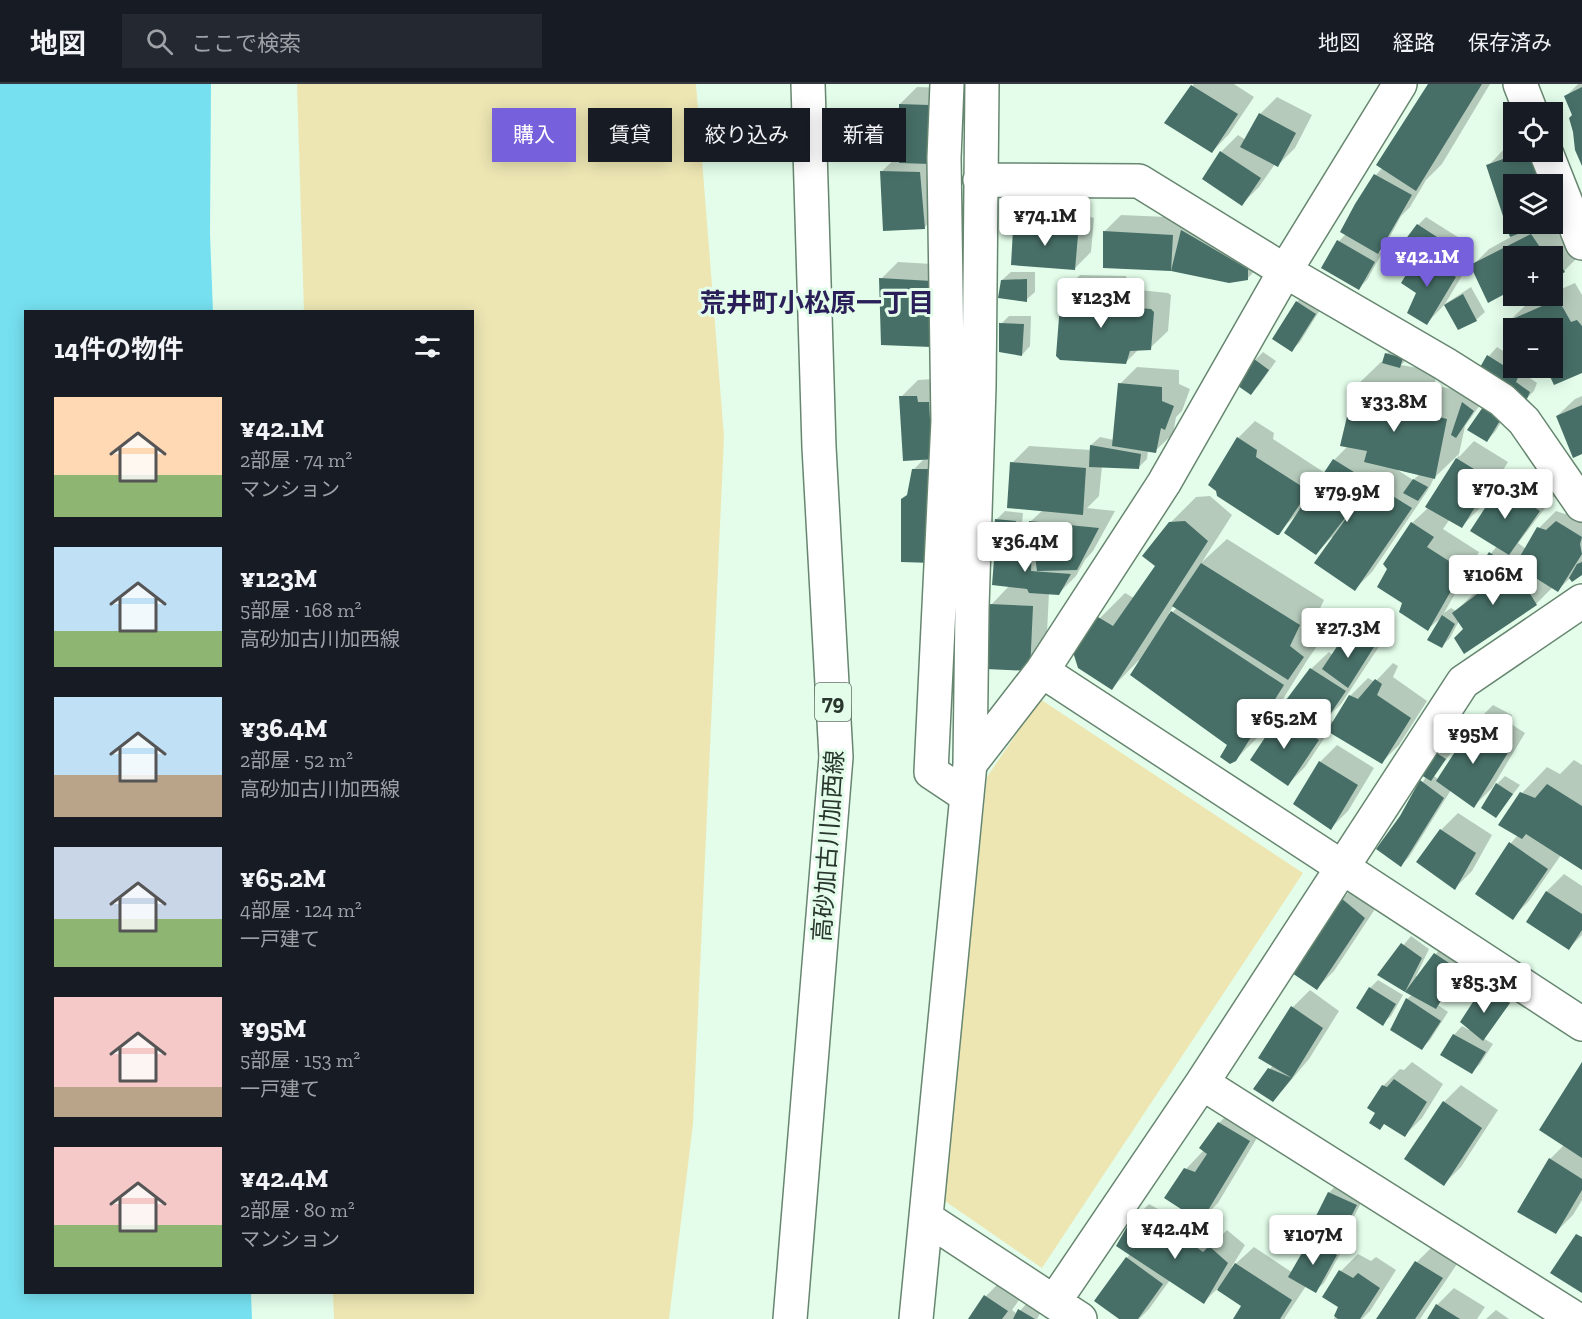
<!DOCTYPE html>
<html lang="ja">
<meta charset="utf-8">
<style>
:root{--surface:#171b24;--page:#242831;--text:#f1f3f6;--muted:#9ea1a6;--line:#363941;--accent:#7760db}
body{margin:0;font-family:"Zilla Slab","Noto Sans JP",serif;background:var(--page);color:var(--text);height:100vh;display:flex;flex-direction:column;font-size:22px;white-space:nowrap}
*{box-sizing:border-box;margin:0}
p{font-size:20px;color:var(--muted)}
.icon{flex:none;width:33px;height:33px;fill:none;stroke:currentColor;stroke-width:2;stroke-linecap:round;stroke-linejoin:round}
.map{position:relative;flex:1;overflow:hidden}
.drawer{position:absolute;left:24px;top:226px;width:450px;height:984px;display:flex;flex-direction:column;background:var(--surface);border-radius:0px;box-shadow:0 3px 15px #0003}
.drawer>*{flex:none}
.top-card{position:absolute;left:492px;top:24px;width:570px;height:54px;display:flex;gap:12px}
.tools{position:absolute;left:1503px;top:18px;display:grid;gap:12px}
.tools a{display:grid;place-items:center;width:60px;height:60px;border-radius:0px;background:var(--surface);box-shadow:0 3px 15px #0003;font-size:30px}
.price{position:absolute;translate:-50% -51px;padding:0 14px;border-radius:6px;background:#fff;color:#222;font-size:20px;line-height:39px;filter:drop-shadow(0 2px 3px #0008)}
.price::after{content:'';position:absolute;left:50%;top:36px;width:18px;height:14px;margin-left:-9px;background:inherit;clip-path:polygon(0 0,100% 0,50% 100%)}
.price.on{background:var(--accent);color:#fff}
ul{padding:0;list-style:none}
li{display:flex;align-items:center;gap:18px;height:150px;padding:0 30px}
li span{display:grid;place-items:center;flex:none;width:168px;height:120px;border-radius:0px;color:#555}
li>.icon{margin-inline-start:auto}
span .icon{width:72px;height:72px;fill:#fffc;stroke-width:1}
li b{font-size:26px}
h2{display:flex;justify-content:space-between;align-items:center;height:72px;padding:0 30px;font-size:26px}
.pill{padding:0 21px;border-radius:0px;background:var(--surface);box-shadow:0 3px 15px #0003;font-size:21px;line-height:54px}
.pill.on{background:var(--accent);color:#fff}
header{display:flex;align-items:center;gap:36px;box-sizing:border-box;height:84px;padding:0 30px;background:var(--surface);border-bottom:2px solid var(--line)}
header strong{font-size:28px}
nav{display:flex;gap:33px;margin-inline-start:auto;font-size:21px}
.search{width:420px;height:54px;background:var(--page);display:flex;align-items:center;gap:15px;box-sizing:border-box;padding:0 21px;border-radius:0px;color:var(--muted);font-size:22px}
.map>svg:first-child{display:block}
</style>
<header>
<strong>地図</strong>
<div class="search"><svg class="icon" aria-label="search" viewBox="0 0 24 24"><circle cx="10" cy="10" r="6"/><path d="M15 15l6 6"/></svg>ここで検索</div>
<nav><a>地図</a><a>経路</a><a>保存済み</a></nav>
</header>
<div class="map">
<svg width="1582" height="1235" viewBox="0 0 1582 1235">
<rect width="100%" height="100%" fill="#e3fdea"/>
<path fill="#ede6b3" d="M297,0H696L724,353L693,1040L669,1235H334L333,1209H472V228H304Z
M1040,615L1303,789L1042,1184L942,1115L987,693Z"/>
<path fill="#76e0f0" d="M0,0H211L210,150L213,228H26V1209H251L252,1235H0Z"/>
<path fill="#0003" fill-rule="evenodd" d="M1194,0H1234L1254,13L1229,50L1212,68L1166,39Z
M1429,0H1490L1442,80L1426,96L1410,123L1401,132L1386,160L1379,168L1382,169L1367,196L1359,204L1339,157L1346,150L1376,91L1383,83Z
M1578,0H1582V78L1574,30L1566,12Z
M917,3L946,4L941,126L924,144L882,87L900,70V20Z
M1277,13L1312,31L1295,64L1278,81L1275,80L1259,103L1242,120L1221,68L1238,51L1246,56L1260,30Z
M1552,53L1573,116L1552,134V100H1514V140H1552L1564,158L1581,170L1564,187L1552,172H1514L1472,182L1489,165L1511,153L1488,82L1505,64L1514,61V68H1552Z
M1067,117H1078L1081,130L1094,134L1091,168L1074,185L1015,145L1032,128L1058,127Z
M1121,131L1190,134L1264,177L1247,195L1172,185L1104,182V148Z
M1426,133L1461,155L1455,165L1472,175L1445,220L1471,203L1485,228L1476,236L1445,220L1427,239L1418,208L1403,198L1424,167L1418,141Z
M898,178L949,181L948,244L881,195Z
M1011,188H1035V208L1026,216L1002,196Z
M1080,191L1126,192L1130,205L1168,209L1171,211L1168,247L1150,264L1139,265L1126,278L1063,208Z
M1575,199L1582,211V287L1555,299L1547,284H1552V244H1514L1509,237L1527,220L1546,212H1552V209Z
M1305,210L1323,221L1300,258L1292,266L1297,218Z
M1009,232H1031L1030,262L1022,271L1001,240Z
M1395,261L1408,274L1401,281L1436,287L1435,301L1472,310L1482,318L1465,342L1459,370L1434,394L1428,406L1372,488L1355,505L1332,453L1316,469L1296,431L1277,450L1238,354L1255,337L1274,349L1273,355L1325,389L1334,376L1348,362L1355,303L1381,278H1384L1387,270ZM1396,385L1420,390L1413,396Z
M1497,263L1514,274V284H1525L1523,289L1537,299L1534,307L1526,315L1481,285L1489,272Z
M1263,268L1276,277L1259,301L1251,309L1255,276Z
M1137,283L1179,286V300L1190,305L1182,327L1176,333L1173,350L1155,367L1148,366L1147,375L1139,383L1102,382L1099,412L1087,424L1115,427L1093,467L1085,476L1076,492L1058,510L1049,509L1046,569L1029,586L991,521L1010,501L997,464L1007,453L997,435L1005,427L1023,429L1021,448H1029L1030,438L1043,426L1012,379L1029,362L1091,366V361L1100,353L1114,356L1120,300Z
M934,295L954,369L909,410L913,386L924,375L901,313L918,296Z
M1582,312V368L1557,332L1575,315Z
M1492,316L1508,327L1495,348L1487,356Z
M1474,357L1508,378L1479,425L1462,442L1450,435L1443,445L1479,468L1444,529L1451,524L1456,527L1471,512L1500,490L1483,479L1497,462L1501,402L1518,385L1556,410L1518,459L1526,465L1539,444L1556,427L1565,430L1574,421L1582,425V489L1570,494L1558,506L1553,503L1536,520L1465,545L1459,537L1450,554L1442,562L1429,555L1444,531L1428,545L1404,519L1412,439L1429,423L1427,422L1459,371V373Z
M1210,412L1232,431L1202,478L1227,455L1324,516L1314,537L1328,547L1308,575L1261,650L1235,676L1229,661L1139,576L1112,604L1075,569L1100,534L1125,509L1134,514L1157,482L1170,439L1196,413ZM1174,521L1177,524L1170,530L1169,529Z
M1366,530L1390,546L1341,620L1327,634L1334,638L1350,612L1368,594L1375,598L1393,579L1398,582L1393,593L1427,617L1399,661L1382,678L1329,647L1305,683L1288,700L1281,632L1294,619L1311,585L1329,568L1333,571L1349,547Z
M1493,621L1512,631L1508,638L1525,649L1492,704L1474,722L1451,706L1409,773L1401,781V733L1426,693L1436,669L1445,661L1453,666L1434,692L1439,696L1476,638Z
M1337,661L1374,684L1348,727L1331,744L1320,678Z
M1574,676L1582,681V785L1561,771L1529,817L1512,834L1477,809L1511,759L1518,751L1522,709L1547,683L1560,690Z
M1505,692L1520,701L1496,732V701Z
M1458,729L1492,751L1472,787L1455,804L1419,778L1441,746Z
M1564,790L1582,802V851L1569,864L1528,838L1547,807Z
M1359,798L1381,816L1334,887L1317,904L1294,889L1342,815Z
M1411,852L1429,865L1416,892L1418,893L1443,861L1459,872L1451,887L1458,892L1444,915L1438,921L1448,928L1430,956L1422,964L1407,915L1413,910L1379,891Z
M1378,896L1403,911L1391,932L1382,940L1370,904Z
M1492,896L1517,910L1483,954L1493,960L1480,980L1472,988L1442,971L1454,951L1462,942L1469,946L1470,944L1483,905Z
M1310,906L1339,927L1309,975L1281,1008L1255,1005L1273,981L1293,923Z
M1412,978L1443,1000L1422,1034L1405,1051L1385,1039L1377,1028L1383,1002L1400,985L1404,986Z
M1582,980V1116L1573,1131L1556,1148L1550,1075L1564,1061Z
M1461,1001L1498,1026L1461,1083L1444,1100V1018Z
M1236,1022L1266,1039L1218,1119L1200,1137L1222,1151L1227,1146L1245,1161L1231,1184L1254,1163L1293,1189L1311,1156L1320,1147L1329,1109L1337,1100L1364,1113L1346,1148L1336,1158L1344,1163L1324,1199L1315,1207L1306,1202L1284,1235H1235L1243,1221L1218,1204L1204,1218L1170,1196L1149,1225L1139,1235H1122L1127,1174L1130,1170L1132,1137L1149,1120L1183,1139L1191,1130L1186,1085L1204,1066L1219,1039Z
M1434,1161L1459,1177L1420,1235H1378L1417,1178Z
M1358,1170L1371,1177L1376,1173L1396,1186L1370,1227L1362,1235H1334L1340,1223L1324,1212L1341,1187Z
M1003,1195L1024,1209L1012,1226L1017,1230L1028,1218L1042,1226L1037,1235H970L986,1212Z
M1454,1204L1485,1223L1477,1235H1429L1437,1221Z
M1496,1226L1509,1235H1486Z"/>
<path fill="#476f67" d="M1428,0H1482L1416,107L1376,81Z
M1191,1L1238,30L1212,69L1164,39Z
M1582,3V82L1575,66L1573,48L1569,34L1572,31L1564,12Z
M899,20L929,21L931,80L899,79Z
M1259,29L1296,49L1278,83L1240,63Z
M1220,67L1261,94L1242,122L1202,95Z
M1523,68H1535L1545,100H1514V140H1543L1510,153L1486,81Z
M880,87L920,88L925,145L883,147Z
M1374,90L1412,111L1378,170L1340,148L1355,120Z
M1049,134H1062L1064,147L1078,151L1075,186L1011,181L1013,145L1047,143Z
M1417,140L1454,164L1443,181L1405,156Z
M1181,146L1248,185V196L1229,199L1171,187L1103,184V147L1173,151L1171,187Z
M1531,150L1546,172H1514V205L1488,219L1470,181Z
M1337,156L1375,178L1359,206L1321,184Z
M1553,170L1565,188L1552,195V172H1548Z
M1418,171L1456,193L1427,241L1407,229L1416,209L1401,199Z
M879,194L932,197L931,263L881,261Z
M1027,195V218L998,214L1001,196Z
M1061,208L1109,209L1113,222L1151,225L1154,228L1151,266L1130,267L1126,280L1060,276L1056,272Z
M1463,210L1477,237L1458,246L1444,221Z
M1558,215L1571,238L1577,236L1582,242V289L1554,301L1546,284H1552V244H1514L1513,251L1508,237Z
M1296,217L1316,230L1292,268L1272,255Z
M999,239L1024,240L1022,272L999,268Z
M1385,269L1403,274L1400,284L1382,279Z
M1487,271L1519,291L1516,298L1530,308L1526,317L1479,285Z
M1254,275L1269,286L1251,311L1238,302Z
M1118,299L1162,303V317L1174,322L1165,346L1161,344L1156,369L1112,362Z
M1354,303L1411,312V326L1447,335L1435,395L1364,378L1367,367L1340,362Z
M899,312H917L918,318H929L930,336H934L936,375L903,377Z
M1462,318L1474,327L1456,354L1451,351Z
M1582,321V370L1573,374L1556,332Z
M1483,323L1501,335L1487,358L1467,346Z
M1237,353L1257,366L1256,373L1309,407L1279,451H1277L1217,412L1216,407L1208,401Z
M1090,361L1141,370L1139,385L1089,383Z
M1456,374L1492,396L1462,444L1425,423Z
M1333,375L1412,424L1355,507L1314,479L1360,415L1316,471L1284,449Z
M1010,378L1086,384L1083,431L1007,424Z
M912,385H937L933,479L901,478V415L907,411Z
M1413,395L1428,403L1418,417L1403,409Z
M1500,401L1540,427L1509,471L1470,447Z
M995,435L1016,437L1014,456L993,453Z
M1029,437L1099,444L1077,486L1037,487L1034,464L1027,463Z
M1185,437L1208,457L1112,606L1078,584L1073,568L1098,533L1113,542L1155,482L1142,472L1169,438Z
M1556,437L1582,453L1580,460L1582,470L1558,508L1515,481L1537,443L1546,446Z
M1411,438L1434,453L1427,463L1463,486L1428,547L1399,528L1402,519L1377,503L1387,485L1383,480Z
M995,463L1032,467L1031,487L1071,490L1059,511L1029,509L1027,505L992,501Z
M1489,468L1516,487L1537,521L1464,570L1454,554L1463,545L1452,529L1501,492L1481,480Z
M1582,478V491L1572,498L1569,494L1577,480Z
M1201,479L1300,541L1290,562L1304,573L1288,596L1172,522Z
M989,520L1033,522L1030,587L986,585Z
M1171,527L1284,601L1236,677L1230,680L1220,673L1227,661L1130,591Z
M1442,531L1455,540L1442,564L1427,556Z
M1348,546L1374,563L1348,604L1322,585Z
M1310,584L1346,607L1324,639L1286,616Z
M1375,595L1382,600L1377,611L1411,634L1382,680L1327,647L1349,611L1358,615Z
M1280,631L1319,656L1288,702L1250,676Z
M1475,637L1496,649L1492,655L1509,667L1474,724L1436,697Z
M1435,668L1446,675L1431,697L1421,691Z
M1319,677L1358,701L1331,746L1293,720Z
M1420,696L1444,714L1401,783L1376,765L1400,732Z
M1496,699L1513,710L1496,734L1481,724Z
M1547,700L1582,722V786L1526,750L1522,755L1498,741L1520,708L1535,714Z
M1440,745L1476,769L1455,806L1416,778Z
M1509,758L1548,785L1513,836L1475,810Z
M1546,807L1582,830V846L1569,866L1526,838Z
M1341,814L1365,834L1317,906L1292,889Z
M1401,859L1422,874L1405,908L1434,869L1452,881L1444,896L1450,901L1436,925L1405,908L1377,891Z
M1369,903L1396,920L1383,942L1356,924Z
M1482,904L1510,919L1483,957L1460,938Z
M1406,914L1441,937L1422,966L1390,946Z
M1291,922L1323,944L1292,994L1258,974Z
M1453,950L1486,968L1472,990L1440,971Z
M1582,978V1074L1539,1046Z
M1268,984L1292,994L1273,1018L1253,1005Z
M1394,995L1427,1018L1405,1053L1384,1040L1380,1046L1369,1039L1375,1029L1367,1024L1382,1001L1387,1003Z
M1443,1017L1482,1044L1444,1102L1404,1075Z
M1218,1038L1250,1057L1201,1138L1164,1114L1184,1084L1195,1088L1207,1070L1199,1064Z
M1549,1074L1582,1095V1106L1556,1150L1517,1128Z
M1328,1108L1357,1121L1338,1158L1310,1144Z
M1131,1136L1165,1156L1173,1147L1203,1168L1209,1162L1228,1179L1204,1220L1116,1162Z
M1576,1150L1582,1153V1209L1550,1189Z
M1310,1155L1337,1171L1316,1209L1288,1193Z
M1126,1173L1163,1200L1138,1235H1119L1094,1217Z
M1415,1177L1443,1194L1415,1235H1376Z
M1235,1179L1292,1216L1280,1235H1233L1241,1222L1217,1206Z
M1339,1186L1353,1194L1358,1189L1380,1204L1360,1235H1338L1334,1232L1338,1223L1322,1213Z
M984,1211L1008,1227L1002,1235H968Z
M1436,1220L1460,1235H1427Z
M1018,1225L1035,1235H1013Z"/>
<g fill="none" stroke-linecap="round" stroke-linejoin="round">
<g stroke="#678670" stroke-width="36">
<path id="minor" d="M947,0L944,74L948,337L931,688L967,712
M1520,0L1531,28
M1546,68L1582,159
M980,96L1139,97L1285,187L1445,280L1502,316L1524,337L1582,421
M1042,587L1582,940
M970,680L1042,587L1164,399L1285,187L1400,0
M1202,999L1576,1235
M926,1134L1080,1235
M1054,1218L1202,999L1463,598L1582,517
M916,1235L970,680L972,524L979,303L982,0"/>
</g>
<g stroke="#678670" stroke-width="36">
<path id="primary" d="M790,1235L836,673L819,363L808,0"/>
</g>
<use href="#minor" stroke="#fff" stroke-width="33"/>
<use href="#primary" stroke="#fff" stroke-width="33"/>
</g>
<g text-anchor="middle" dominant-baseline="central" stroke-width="6" stroke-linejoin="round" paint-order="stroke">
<rect fill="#e3fdea" stroke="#617266" stroke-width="1.5" x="815" y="599" width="36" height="38" rx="4.5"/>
<g font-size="22" font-weight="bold" fill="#29362d">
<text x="833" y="618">79</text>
</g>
<g font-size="24" fill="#29362d" stroke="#e3fdea">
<text transform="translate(828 762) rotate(-86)">高砂加古川加西線</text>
</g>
<g font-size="26" font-weight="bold" fill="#2b1f59" stroke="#e3fdea">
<text x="817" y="219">荒井町小松原一丁目</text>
</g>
</g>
</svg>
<div class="tools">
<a><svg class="icon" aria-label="locate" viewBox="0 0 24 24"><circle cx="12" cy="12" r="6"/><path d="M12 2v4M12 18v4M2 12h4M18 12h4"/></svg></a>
<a><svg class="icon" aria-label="layers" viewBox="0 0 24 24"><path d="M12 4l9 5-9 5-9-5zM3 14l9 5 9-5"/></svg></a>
<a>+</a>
<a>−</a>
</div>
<b class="price" style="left:1045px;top:163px">¥74.1M</b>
<b class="price on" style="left:1427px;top:204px">¥42.1M</b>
<b class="price" style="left:1101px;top:245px">¥123M</b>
<b class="price" style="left:1394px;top:349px">¥33.8M</b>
<b class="price" style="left:1505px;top:436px">¥70.3M</b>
<b class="price" style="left:1347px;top:439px">¥79.9M</b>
<b class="price" style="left:1025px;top:489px">¥36.4M</b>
<b class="price" style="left:1493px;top:522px">¥106M</b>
<b class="price" style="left:1348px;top:575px">¥27.3M</b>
<b class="price" style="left:1284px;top:666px">¥65.2M</b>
<b class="price" style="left:1473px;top:681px">¥95M</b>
<b class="price" style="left:1484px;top:930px">¥85.3M</b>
<b class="price" style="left:1175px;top:1176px">¥42.4M</b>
<b class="price" style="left:1313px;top:1182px">¥107M</b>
<div class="top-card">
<a class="pill on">購入</a>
<a class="pill">賃貸</a>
<a class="pill">絞り込み</a>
<a class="pill">新着</a>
</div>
<section class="drawer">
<h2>14件の物件<svg class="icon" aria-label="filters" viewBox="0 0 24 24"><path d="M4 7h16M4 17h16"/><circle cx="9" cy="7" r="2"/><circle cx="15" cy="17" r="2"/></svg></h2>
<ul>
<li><span style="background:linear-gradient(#ffd9b3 65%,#8fb573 0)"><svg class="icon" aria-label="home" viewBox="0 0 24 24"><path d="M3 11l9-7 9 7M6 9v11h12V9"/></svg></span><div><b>¥42.1M</b><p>2部屋 · 74 m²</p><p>マンション</p></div></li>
<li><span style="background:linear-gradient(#bfe0f5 70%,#8fb573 0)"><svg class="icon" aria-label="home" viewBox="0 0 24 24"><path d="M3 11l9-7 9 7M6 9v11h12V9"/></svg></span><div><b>¥123M</b><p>5部屋 · 168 m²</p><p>高砂加古川加西線</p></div></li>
<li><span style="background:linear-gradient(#bfe0f5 65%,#b9a48a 0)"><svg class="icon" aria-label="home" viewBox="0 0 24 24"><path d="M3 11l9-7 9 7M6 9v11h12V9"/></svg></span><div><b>¥36.4M</b><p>2部屋 · 52 m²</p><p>高砂加古川加西線</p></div></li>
<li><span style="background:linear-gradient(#c9d6e8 60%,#8fb573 0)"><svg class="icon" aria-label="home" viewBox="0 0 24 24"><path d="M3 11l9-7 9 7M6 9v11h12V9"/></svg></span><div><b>¥65.2M</b><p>4部屋 · 124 m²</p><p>一戸建て</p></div></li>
<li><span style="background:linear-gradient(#f6c9c9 75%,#b9a48a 0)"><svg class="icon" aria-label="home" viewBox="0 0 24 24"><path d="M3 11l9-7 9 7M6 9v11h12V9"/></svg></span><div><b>¥95M</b><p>5部屋 · 153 m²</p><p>一戸建て</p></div></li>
<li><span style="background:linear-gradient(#f6c9c9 65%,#8fb573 0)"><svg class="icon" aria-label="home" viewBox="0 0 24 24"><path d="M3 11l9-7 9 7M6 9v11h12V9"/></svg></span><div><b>¥42.4M</b><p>2部屋 · 80 m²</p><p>マンション</p></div></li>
</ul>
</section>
</div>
